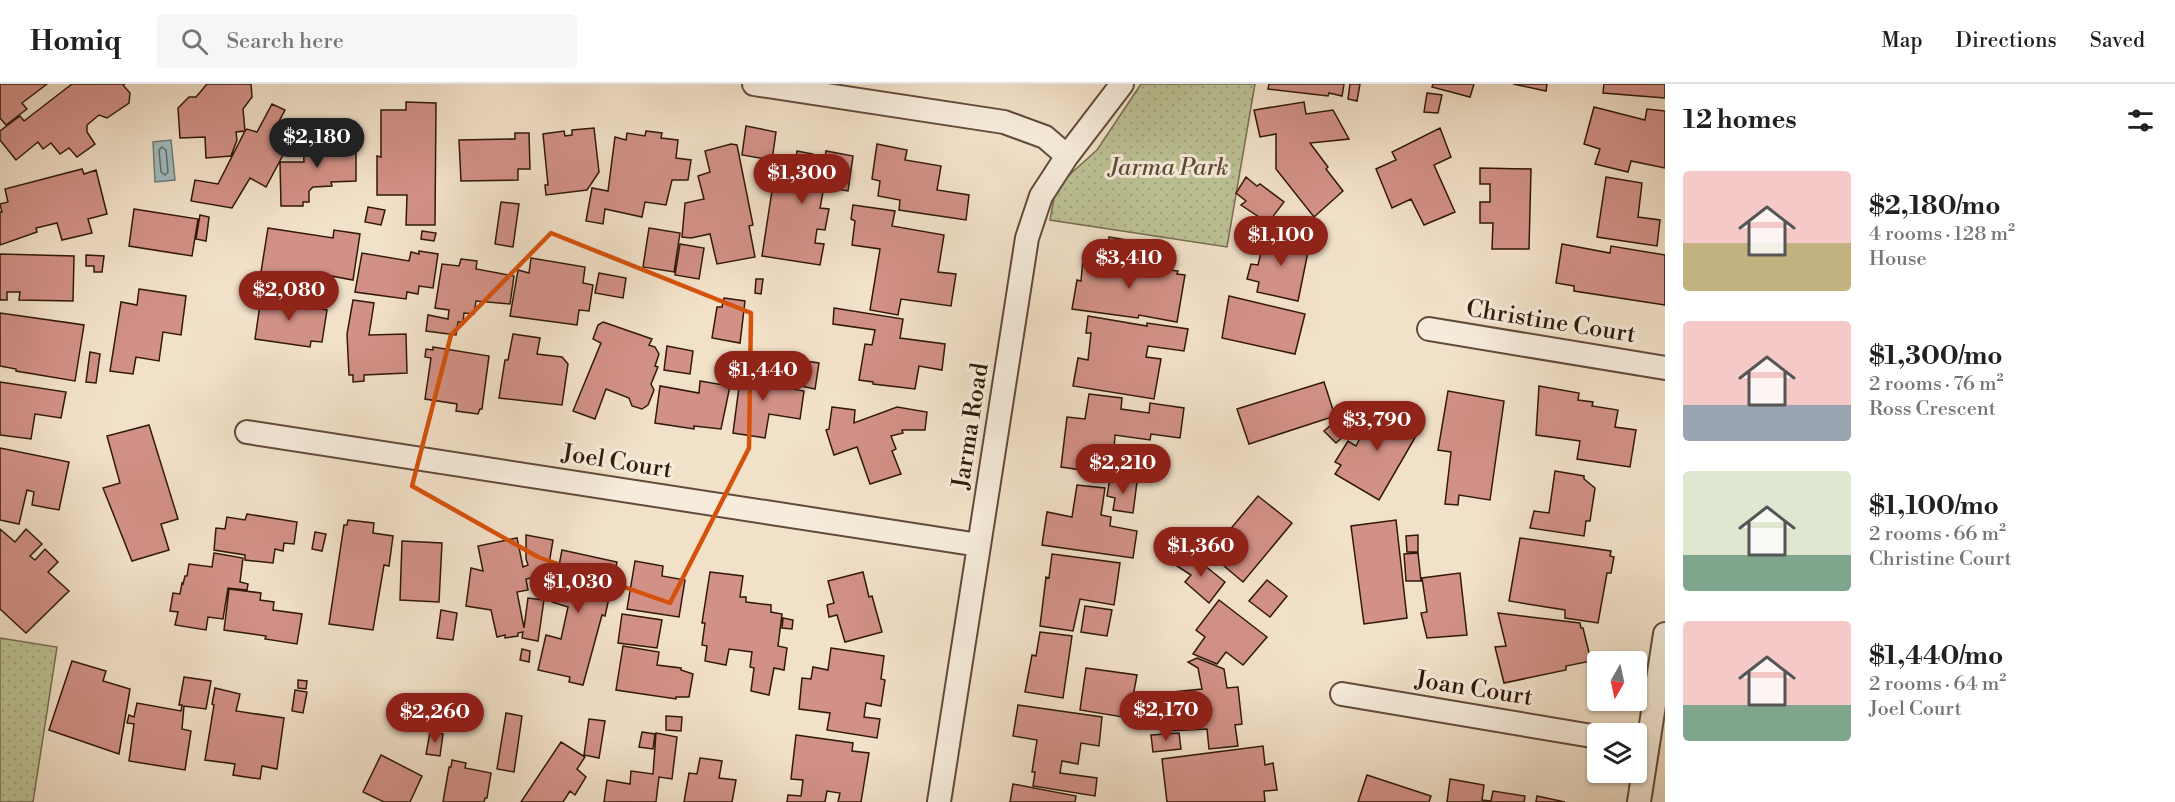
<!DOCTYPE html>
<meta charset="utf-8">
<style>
:root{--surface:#fff;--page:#f6f6f6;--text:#202124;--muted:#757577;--line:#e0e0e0;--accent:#8f2418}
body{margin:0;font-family:"Libre Bodoni",serif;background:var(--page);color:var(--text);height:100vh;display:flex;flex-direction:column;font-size:22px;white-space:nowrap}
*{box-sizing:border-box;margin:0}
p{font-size:20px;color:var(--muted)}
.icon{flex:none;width:33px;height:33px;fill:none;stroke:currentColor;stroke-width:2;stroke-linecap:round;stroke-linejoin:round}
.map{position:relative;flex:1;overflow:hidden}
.drawer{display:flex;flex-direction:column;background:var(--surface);width:510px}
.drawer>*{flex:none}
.needle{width:39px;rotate:189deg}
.tools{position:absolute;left:1587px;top:567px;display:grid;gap:12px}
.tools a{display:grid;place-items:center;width:60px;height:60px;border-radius:6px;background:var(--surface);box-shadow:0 2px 4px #0004;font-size:30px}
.price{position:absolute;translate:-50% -51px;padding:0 14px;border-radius:21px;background:var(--accent);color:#fff;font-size:20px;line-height:39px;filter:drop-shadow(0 2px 3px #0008)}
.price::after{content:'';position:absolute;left:50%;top:36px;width:18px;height:14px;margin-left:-9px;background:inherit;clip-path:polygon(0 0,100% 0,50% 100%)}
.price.active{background:#222;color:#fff}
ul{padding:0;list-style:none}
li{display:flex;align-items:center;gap:18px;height:150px;padding:0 18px}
li span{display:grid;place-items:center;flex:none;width:168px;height:120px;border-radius:6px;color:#555}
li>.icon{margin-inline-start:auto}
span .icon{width:72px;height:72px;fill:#fffc;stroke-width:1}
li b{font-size:26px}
h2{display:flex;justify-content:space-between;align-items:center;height:72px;padding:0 18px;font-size:26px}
header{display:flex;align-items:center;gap:36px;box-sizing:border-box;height:84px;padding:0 30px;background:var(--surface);border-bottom:2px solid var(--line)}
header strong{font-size:28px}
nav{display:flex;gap:33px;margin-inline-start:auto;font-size:21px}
.search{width:420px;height:54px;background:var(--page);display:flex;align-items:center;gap:15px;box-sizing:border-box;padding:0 21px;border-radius:6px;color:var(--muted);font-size:22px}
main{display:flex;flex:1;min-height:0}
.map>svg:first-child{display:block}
</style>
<header>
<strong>Homiq</strong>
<div class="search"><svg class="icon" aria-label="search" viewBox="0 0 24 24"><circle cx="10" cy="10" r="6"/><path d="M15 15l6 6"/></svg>Search here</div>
<nav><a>Map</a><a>Directions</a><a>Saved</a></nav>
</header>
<main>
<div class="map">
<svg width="1665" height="718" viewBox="0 0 1665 718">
<defs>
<pattern id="grass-dots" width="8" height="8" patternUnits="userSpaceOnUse" patternTransform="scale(1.5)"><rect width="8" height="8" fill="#bcc295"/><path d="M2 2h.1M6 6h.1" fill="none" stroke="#a2a67f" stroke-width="1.8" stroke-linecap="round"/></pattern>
</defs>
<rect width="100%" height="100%" fill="#f2e1c9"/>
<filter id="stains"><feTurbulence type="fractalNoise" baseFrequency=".00333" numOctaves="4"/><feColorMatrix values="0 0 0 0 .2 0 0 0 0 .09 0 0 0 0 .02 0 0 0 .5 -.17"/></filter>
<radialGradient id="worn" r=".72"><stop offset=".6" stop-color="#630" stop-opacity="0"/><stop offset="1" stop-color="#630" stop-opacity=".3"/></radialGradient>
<path fill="url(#grass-dots)" stroke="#766d50" stroke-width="1.5" d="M1141,0H1255L1227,163L1050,136L1056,103L1097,66Z
M0,554L57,563L33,718H0Z"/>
<path fill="#9fbbc0" stroke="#737a77" stroke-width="1.5" d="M171,56L175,96L155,98L153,58Z"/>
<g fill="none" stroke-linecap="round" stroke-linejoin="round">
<path stroke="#686a65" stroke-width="1.5" d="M162,63L166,66L168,88L165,91L161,88L159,66Z"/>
</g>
<path fill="#d29187" stroke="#31180a" stroke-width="1.5" d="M0,0H47L22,19L27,25L6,41L0,34Z
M72,0H125L123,1L130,9L129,19L107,34L99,31L87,41V48L95,60L77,73L69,64L60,70L51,59L43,65L38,58L16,76L0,56V47L20,32L24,37Z
M207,0H251L252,13L243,25L245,47L236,48L237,56L231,72L206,74L205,53L180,54L178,24L189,13H196Z
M1269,0H1344L1342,12L1329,9L1328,12L1268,5Z
M1350,0H1360L1357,17L1348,15Z
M1433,0H1474L1470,13L1432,3Z
M1513,0H1547L1546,7Z
M1604,0H1665V14L1603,9Z
M1427,9L1442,11L1438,29L1424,28Z
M406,18L436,19L435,141H406L407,111H377V72L381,73V26H406Z
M1304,18L1306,30L1333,26L1349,55L1310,59L1328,83L1326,85L1343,107L1314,133L1276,85V50L1260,53L1254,26Z
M272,20L285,26L274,47L291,56L266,103L250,94L232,124L191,117L195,96L218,100L245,47L247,45L257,48Z
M1594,23L1645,36L1647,25L1665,27V84L1631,77L1628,88L1595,80L1600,65L1584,60Z
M746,42L776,48L772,76L742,71Z
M594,44L599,88L587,106L546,111L545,101H548L543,50L564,47L565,52L572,51V46Z
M1440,44L1451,73L1434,81L1455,128L1424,141L1411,115L1392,124L1376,85L1396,76L1392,68Z
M646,47L662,49L661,54L678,56L676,74L691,76L688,96H672L666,121L645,118L642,133L605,125L603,140L586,137L592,104L608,107L615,53L626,56L627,49L645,52Z
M515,49H529L530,85H518V96L461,97L459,56L515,55Z
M311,51H330V58H356V97L331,98L332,102L313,103L309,107V118H303V122H281L280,78H304L303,59L311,60Z
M731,60L737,61L753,141L749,142L755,173L717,180L710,150L691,154L682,153L685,119L704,115L698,92L710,88L705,67Z
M877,60L907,66L905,76L941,82L937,106L969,111L966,136L899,126L900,116L878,112L880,97L872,95Z
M797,67L813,70L812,79L824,81L826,67L853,72L848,107L824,103L820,124L829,125L825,146L817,145L815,159L824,160L820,181L762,172L777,74L796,77Z
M1480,84L1531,85L1529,165H1492L1493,139H1480V118H1490V100H1480Z
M82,85L84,90L96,86L107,130L88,135L92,149L62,156L57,139L36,144L37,148L0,161V128H2L0,120L8,118L5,105Z
M1246,93L1257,102L1260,100L1284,118L1268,139L1241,121L1246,117L1236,109Z
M1606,93L1642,99L1638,133L1660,136L1657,162L1597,153Z
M501,118L519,120L513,163L495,160Z
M853,121L895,127L892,142L944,151L938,188L956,190L951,222L901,215L898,231L870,226L880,165L852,161L855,137L851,135Z
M368,123L385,126L381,141L365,138Z
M134,125L198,135L192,172L129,162Z
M200,131L209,133L206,157L196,155Z
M268,144L333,154L334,146L360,150L353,196L331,192L330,199L261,188Z
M649,144L680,149L674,188L643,183Z
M422,147L436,149L434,157L421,155Z
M1270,149L1310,158L1298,217L1257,208L1259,198L1247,195L1251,180L1258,181L1263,160L1267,161Z
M1109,153L1164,162L1161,180L1106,172Z
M680,160L704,164L699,195L675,191Z
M1562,160L1610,169L1611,162L1665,171V221L1574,207V202L1556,199Z
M419,167L438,170L433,204L419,202L418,210L407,208L406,215L355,208L362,169L409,177L411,168L419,170Z
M0,170L74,172L73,217L19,216L20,208H7V216H0Z
M86,171L104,172L102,188H94V182H86Z
M531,174L585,183L583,199L593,201L589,227L579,226L577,241L510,232L518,186L529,189Z
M1083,174L1178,187L1177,190L1185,191L1177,238L1139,231L1138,234L1072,225L1077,196L1081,197Z
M461,175L477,177L476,185L514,192L510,220L476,217L474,230L464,229L463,238H458L456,251L426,247L428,231L448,235L449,226L435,224L442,180L459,182Z
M599,189L626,194L623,214L595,209Z
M756,195H763L761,210L755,209Z
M139,205L186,212L181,251L163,248L159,277L136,273L133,290L110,287L121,218L137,221Z
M262,207L282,210L280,219L327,226L322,258L311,257L310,263L255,255Z
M1229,212L1305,230L1295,270L1222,254Z
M724,214L745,217L740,259L712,254L717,223H722Z
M353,216L374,219L369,251L406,250L407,289L364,291V297L353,298V291H349L347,250Z
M834,224L903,235L900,254L945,260L942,286L919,282L915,305L873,300V298L859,296L865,260L872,261L875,246L833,240Z
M0,229L84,241L75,297L16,287V285L0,282Z
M1088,232L1147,242V239L1188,245L1184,267L1148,262L1146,273L1161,275L1154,315L1073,302L1078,274L1088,276L1091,249H1086Z
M603,238L652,255L649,261L655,263L659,270L655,282L658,283L651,300L654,306L648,321L642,325L632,322L629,314L606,305L595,335L573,327L601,259L593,255L598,241Z
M513,250L540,254L537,270L562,273L568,280L562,321L499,314L505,276H508Z
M667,262L693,267L690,290L664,286Z
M433,263L489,272L482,325H480L478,330L456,327L457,320L425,315L431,274L425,273L426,265L433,266Z
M90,268L100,270L96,299L86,298Z
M805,277L819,279L815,305L801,302Z
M742,280L771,284L769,301L804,307L800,335L769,330L765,354L733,349Z
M700,297L730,302L721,345L694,342V345L655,339L660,302L699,309Z
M0,298L66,308L61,334L35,330L31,355L0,351Z
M1324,298L1335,332L1249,360L1237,325Z
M1539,302L1579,309L1578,316L1593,318L1592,322L1618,326L1615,343L1636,346L1630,383L1577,375L1580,357L1536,351Z
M1448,307L1504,317L1490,416L1459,411L1458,421L1445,420L1451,368L1438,366Z
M1089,310L1122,314L1121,325L1149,329L1150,319L1184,324L1180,354L1151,350L1150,356L1115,351L1114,366L1149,371L1145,395L1061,383L1067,333L1085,335Z
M1377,320L1420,345L1379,416L1335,390L1341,381L1335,378L1348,357L1356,362Z
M832,323L855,326L854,339L897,323L927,328L925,346H902L903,349L891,352L896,365L892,367L901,390L870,400L857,363L834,371L826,346L829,345Z
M1351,324L1362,336L1336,359L1324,347Z
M149,341L178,435L161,440L169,466L132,477L103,404L120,399L107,352Z
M0,364L69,378L59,426L32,421L34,408L27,406L19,440L0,436Z
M1555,387L1584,392V395L1595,404L1590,437H1586L1584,452L1530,444L1534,427L1549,429Z
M1110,394L1137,398L1133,429L1113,426L1115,414L1107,412Z
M1077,401L1105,404L1101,431L1111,433L1110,442L1137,447L1133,474L1042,461L1047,428L1072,433Z
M1258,412L1292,439L1243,498L1198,460L1212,445L1223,454Z
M247,430L297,438L294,460L284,459L283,467L275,465L273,479L245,476V471L214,466L216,444L225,445L227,433L245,436Z
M348,436L374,439L373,449L393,452L389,482L384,481L373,546L329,540L344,441H347Z
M1396,436L1407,534L1364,540L1351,442Z
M0,445L15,458L26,445L42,460L30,472L35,476L45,465L58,478L48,488L69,507L26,549L0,525Z
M315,448L326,450L322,467L312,465Z
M526,451L553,456L546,498L531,494L526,495L528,506L517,508L524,544L528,514L544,516L538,557L522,554L523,548L518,549V552L505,554V551L497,553L491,526L466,522L471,484L483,487L478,462L517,454L523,483L528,481L526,475Z
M1418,451V468H1407L1406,452Z
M1520,454L1611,467L1610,472L1614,473L1611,489H1607L1598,539L1565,534V526L1509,517Z
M402,457L442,459L439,518L400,516Z
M562,466L617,478L605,532L602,531L583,601L569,598L570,593L538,586L546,551L561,555L568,523L552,518Z
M1188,468L1225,498L1209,519L1185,498L1191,491L1177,482Z
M214,469L243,474L240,498L248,500L247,506L228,504L223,535L208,533L206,546L175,541L178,528L170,527L173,509L180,510L182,499L183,500L185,492H187L189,480L212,483Z
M1418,469L1421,497H1406L1404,470Z
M1052,470L1120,479L1114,521L1080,515L1073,547L1040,542L1046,493L1049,494Z
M635,477L663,482L662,492L685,496L679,533L627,525Z
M710,488L743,492L740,513H746V518L771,521V528L782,530L778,562L787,564L784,586L774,584L769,611L751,607L754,584L750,583L752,568L729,565L726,581L705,577L707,562L702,561L705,539H702Z
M863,488L869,513L872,512L882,548L845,558L837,531L829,533L827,521L834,519L828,497Z
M1460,489L1467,551L1427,554L1421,529L1427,528L1422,494Z
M1267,496L1287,512L1270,533L1249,517Z
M229,505L261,509L260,516L274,518L273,526L302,530L297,560L265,555L266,552L224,546Z
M1219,516L1267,553L1243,581L1226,568L1217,580L1193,570L1205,553L1196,546Z
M1085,522L1112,526L1107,552L1081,548Z
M441,526L457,529L453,556L437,554Z
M1498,529L1580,539L1581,544H1583L1591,577L1566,582V586L1504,599L1495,563L1506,562Z
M622,530L662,536L657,564L618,559Z
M783,534L793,536L792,545L782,544Z
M1040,548L1072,552L1063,614L1025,608L1032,571L1036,572Z
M623,562L659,568L657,581L681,584V586L693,590L689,613H676V615L616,606Z
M831,564L884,572L881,595L885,596L881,622L866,619L864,633L880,635L877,654L827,646L830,629L799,625L802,594L811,595L813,583L828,586Z
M522,565L530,567L529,578L520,576Z
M1197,574L1224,585L1227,604L1238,603L1242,640L1235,641L1238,662L1209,665L1207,645L1168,647L1163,609L1202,605L1198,584L1188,578Z
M72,577L106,587L103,597L130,605L119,670L49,646Z
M1086,584L1137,591L1129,634L1080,626Z
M184,593L211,597L206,625L184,622L182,645L191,647L185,686L129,677L134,640L127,639L129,631L134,633L137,619L181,627L182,621H179Z
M298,596L307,597L306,605L298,604Z
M215,604L240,610L236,627L284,634L277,685L262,682L260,695L233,691L235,680L205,676L214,621L212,620Z
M295,606L307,608L303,629L292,627Z
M1018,621L1102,633L1099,662L1081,659L1078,680L1062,677L1060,689L1097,694L1095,712L1033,702L1035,688H1032L1037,656L1013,652Z
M506,629L522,632L514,688L497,685Z
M666,632L682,633L681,647L666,646Z
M589,635L605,637L599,674L584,671Z
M430,648L443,650L440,672L426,670Z
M642,648L655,650L653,665L639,663Z
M656,649L677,653L672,695L659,693L656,718H604L607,696L630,700L631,687L653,690Z
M1179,649L1181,665L1153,668L1151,651Z
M796,651L853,659L852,667L869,669L861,718H838L840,709L827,707L825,718H787L788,711L801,712L803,696L791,695Z
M561,658L585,673L577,685L586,693L575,711L570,707L563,718H521Z
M1263,662L1265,681L1273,679L1277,706L1264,707L1265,718H1167L1162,675Z
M381,671L422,692L410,718H384L363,708Z
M700,674L722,677L719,694L736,696L732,718H684L689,689L697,690Z
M452,676L466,679L465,684L491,689L487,714H485L484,718H443L449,683H451Z
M1367,691L1431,712L1429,718H1358Z
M1450,695L1484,701L1482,716L1491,717L1493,707L1525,712L1524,718H1447Z
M1013,700L1076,712L1075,718H1010Z
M1537,712L1565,718H1536Z"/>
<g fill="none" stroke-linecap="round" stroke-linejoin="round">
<g stroke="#614a3a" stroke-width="26">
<path id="street" d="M754,0L1004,38L1045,53L1067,72
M1429,245L1665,284
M247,348L979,461
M1342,610L1598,653
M939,718L1027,154L1041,112L1067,72L1122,0
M1639,718L1665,550"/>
</g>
<use href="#street" stroke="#f7ecdc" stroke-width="22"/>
</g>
<path fill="none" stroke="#d6520c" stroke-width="4.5" stroke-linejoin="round" d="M551,149L751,229L749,364L670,519L538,473L412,402L451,251Z"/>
<g text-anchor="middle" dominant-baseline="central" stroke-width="6" stroke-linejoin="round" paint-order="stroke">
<g font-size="24" font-style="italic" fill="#5b4b34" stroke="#f7ecdc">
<text x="1169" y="84">Jarma Park</text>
</g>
<g font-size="24" fill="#31180a" stroke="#f7ecdc">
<text transform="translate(1551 238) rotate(9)">Christine Court</text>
<text transform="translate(971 342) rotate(-81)">Jarma Road</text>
<text transform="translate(617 378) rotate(9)">Joel Court</text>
<text transform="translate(1474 605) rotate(9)">Joan Court</text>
</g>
</g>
<rect width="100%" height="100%" filter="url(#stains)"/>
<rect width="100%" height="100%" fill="url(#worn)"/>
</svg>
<div class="tools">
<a><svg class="needle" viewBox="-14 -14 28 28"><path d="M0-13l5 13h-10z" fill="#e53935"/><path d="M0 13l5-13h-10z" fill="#757577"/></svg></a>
<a><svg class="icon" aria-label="layers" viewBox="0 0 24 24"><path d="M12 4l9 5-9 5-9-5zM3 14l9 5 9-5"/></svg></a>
</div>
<b class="price active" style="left:317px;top:85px">$2,180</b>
<b class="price" style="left:802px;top:121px">$1,300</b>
<b class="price" style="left:1281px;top:183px">$1,100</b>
<b class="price" style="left:1129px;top:206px">$3,410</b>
<b class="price" style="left:289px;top:238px">$2,080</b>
<b class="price" style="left:763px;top:318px">$1,440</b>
<b class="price" style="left:1377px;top:368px">$3,790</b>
<b class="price" style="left:1123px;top:411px">$2,210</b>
<b class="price" style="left:1201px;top:494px">$1,360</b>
<b class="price" style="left:578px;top:530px">$1,030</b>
<b class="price" style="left:1166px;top:658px">$2,170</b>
<b class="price" style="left:435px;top:660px">$2,260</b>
</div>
<section class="drawer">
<h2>12 homes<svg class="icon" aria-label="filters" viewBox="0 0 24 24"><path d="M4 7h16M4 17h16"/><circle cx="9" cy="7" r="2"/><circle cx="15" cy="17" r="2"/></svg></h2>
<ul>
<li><span style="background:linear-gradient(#f6c9c9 60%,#c2b280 0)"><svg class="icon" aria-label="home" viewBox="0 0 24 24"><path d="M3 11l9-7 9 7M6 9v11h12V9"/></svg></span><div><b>$2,180/mo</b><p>4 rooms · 128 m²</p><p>House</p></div></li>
<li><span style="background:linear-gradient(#f6c9c9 70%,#9aa5b1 0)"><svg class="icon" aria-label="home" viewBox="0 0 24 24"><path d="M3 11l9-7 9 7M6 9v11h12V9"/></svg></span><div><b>$1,300/mo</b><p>2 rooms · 76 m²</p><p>Ross Crescent</p></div></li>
<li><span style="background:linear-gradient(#dfe7d0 70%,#7fa58c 0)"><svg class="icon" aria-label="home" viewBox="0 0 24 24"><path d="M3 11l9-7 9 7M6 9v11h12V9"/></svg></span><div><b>$1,100/mo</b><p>2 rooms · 66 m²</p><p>Christine Court</p></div></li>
<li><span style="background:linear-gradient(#f6c9c9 70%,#7fa58c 0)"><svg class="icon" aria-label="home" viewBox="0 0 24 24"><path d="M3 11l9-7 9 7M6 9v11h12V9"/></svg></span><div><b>$1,440/mo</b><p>2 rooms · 64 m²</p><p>Joel Court</p></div></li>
</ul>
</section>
</main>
